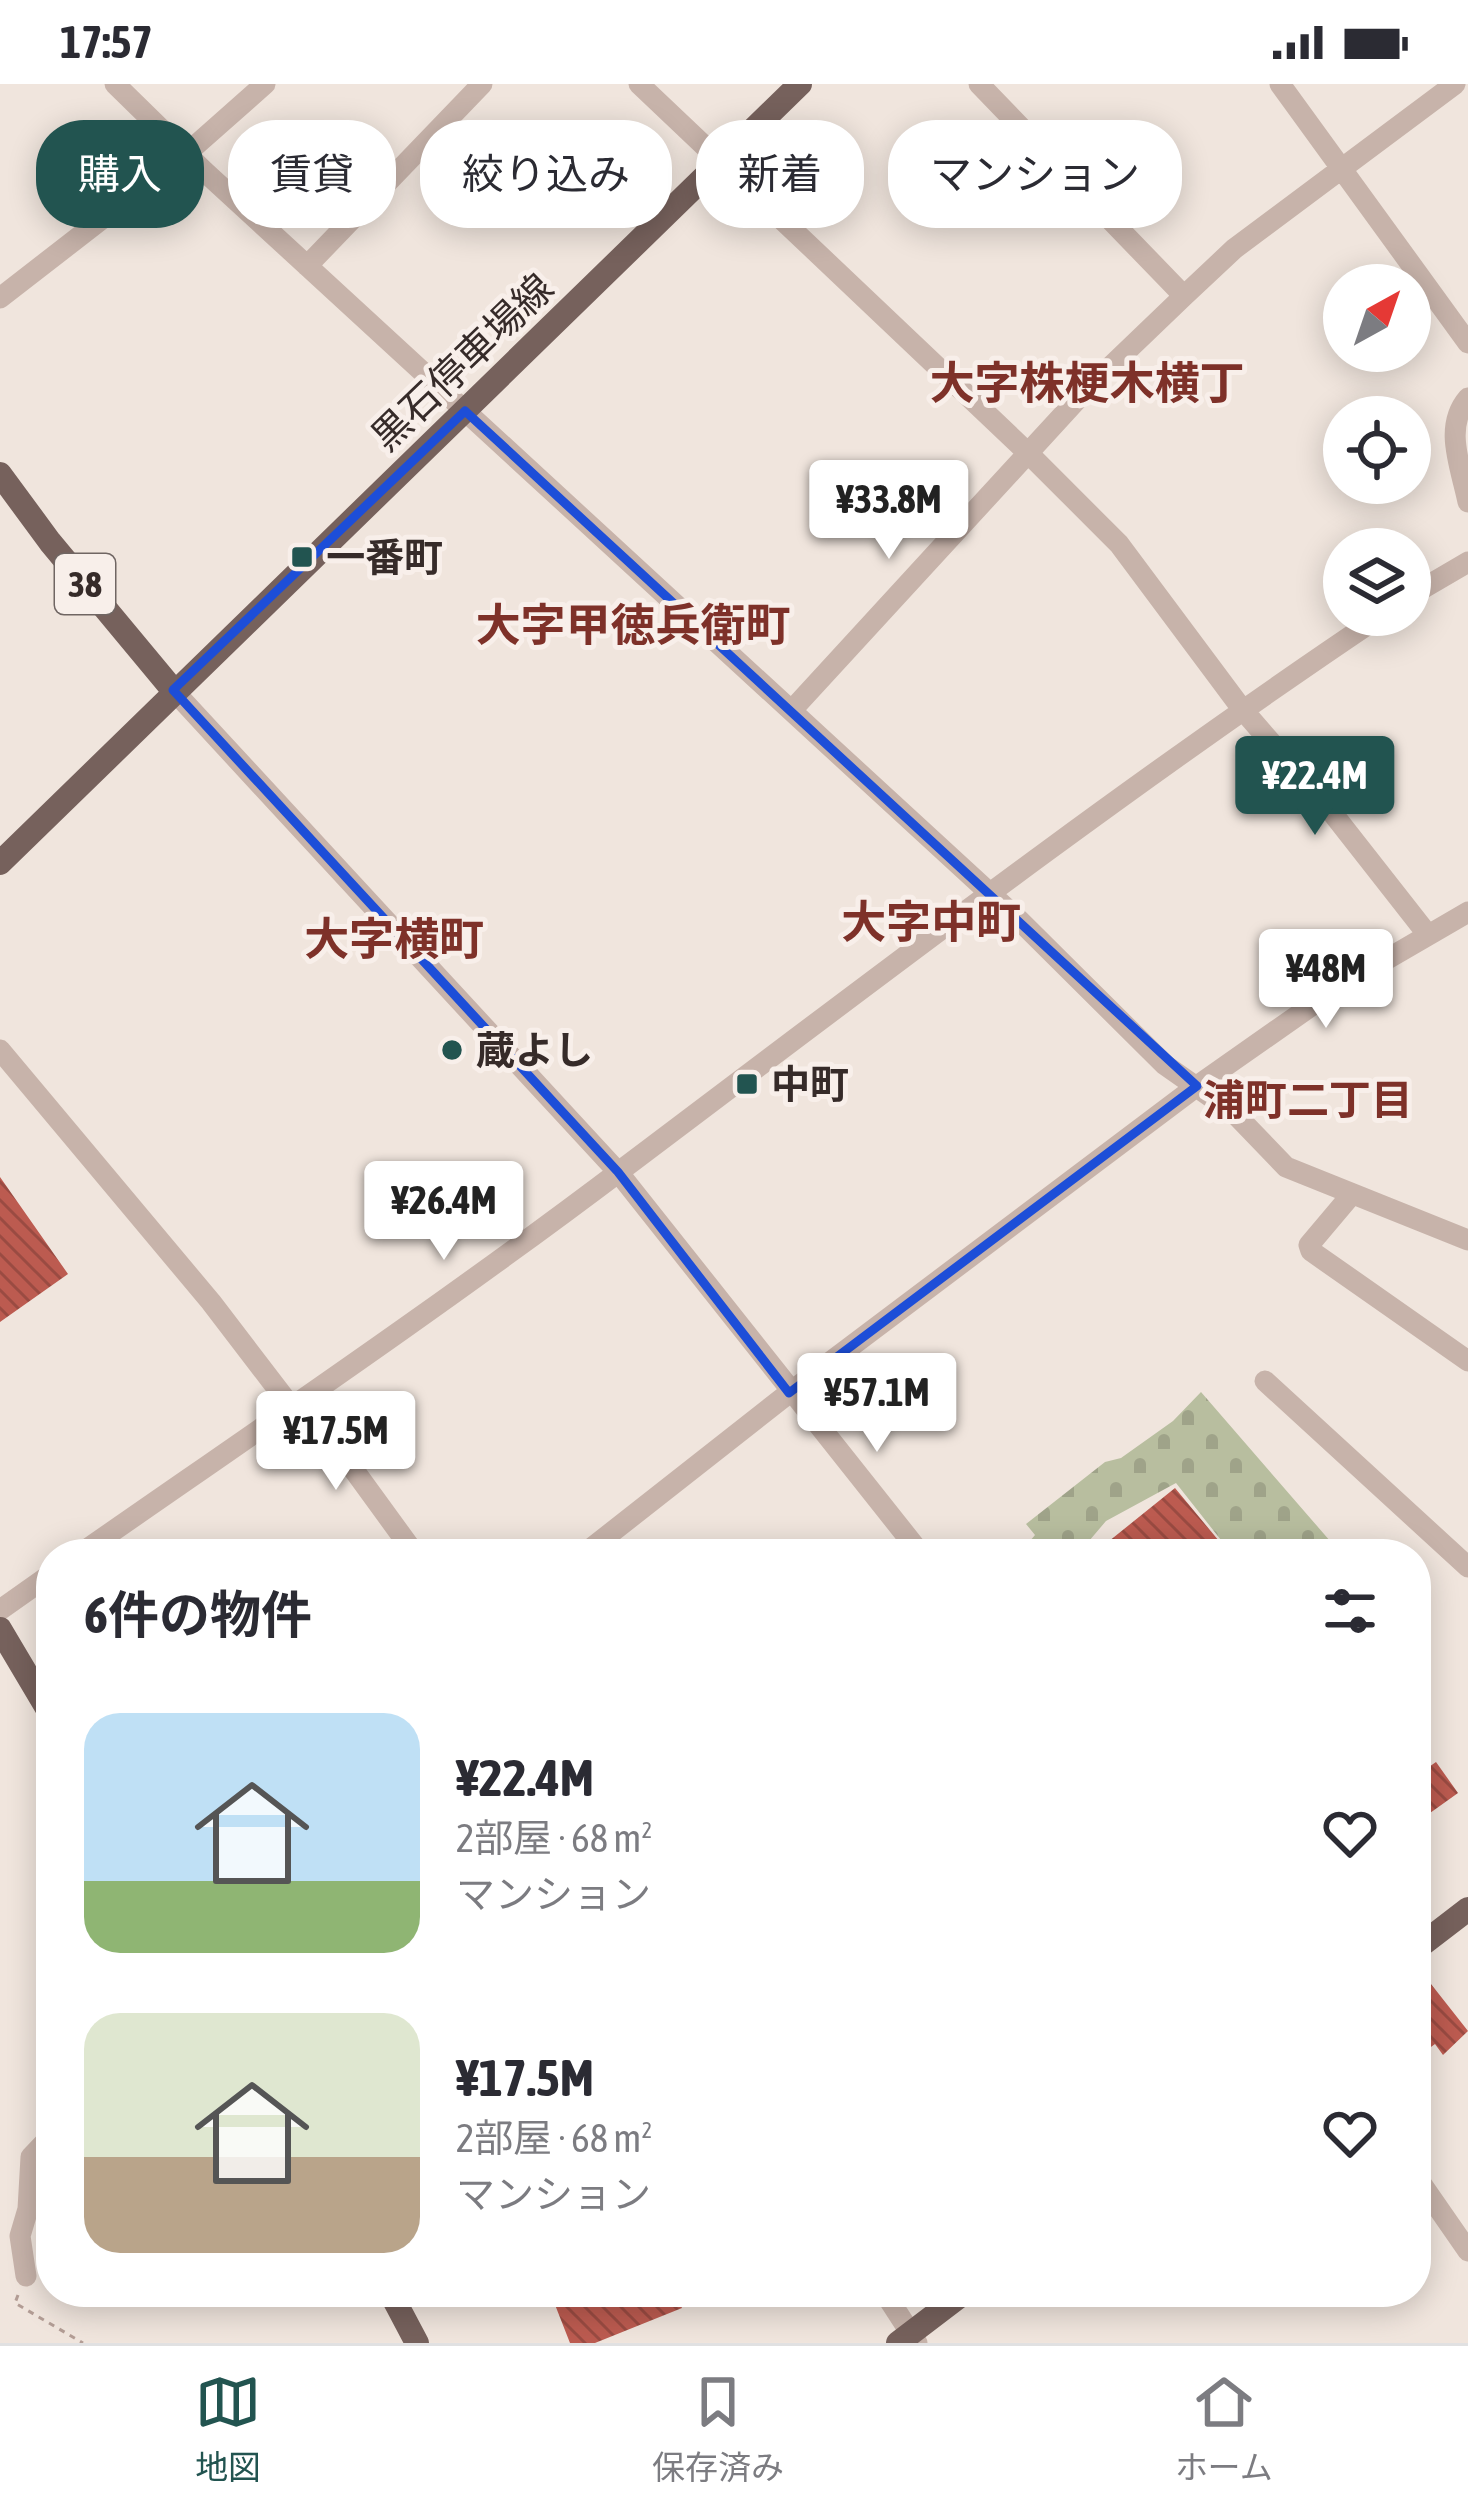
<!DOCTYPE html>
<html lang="ja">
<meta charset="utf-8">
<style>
:root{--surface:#fff;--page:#f2f2f3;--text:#2b2b33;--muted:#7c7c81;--line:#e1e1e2;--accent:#225450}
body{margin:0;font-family:"Asap Condensed","Noto Sans JP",sans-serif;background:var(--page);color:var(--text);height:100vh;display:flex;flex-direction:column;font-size:45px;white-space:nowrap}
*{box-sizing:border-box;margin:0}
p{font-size:39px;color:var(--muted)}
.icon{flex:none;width:66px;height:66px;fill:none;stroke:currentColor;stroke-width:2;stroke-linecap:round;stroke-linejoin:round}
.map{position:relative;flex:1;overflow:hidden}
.side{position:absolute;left:36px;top:1455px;width:1395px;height:768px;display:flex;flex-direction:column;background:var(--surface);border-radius:48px;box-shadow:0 6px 30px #0003}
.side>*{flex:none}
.guide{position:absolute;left:36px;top:36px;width:1398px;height:108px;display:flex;gap:24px}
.needle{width:78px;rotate:40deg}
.tools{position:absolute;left:1323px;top:180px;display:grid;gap:24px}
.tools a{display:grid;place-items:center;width:108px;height:108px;border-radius:50%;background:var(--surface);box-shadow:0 6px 30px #0003;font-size:60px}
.price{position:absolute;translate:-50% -102px;padding:0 27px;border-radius:12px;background:#fff;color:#222;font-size:39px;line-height:78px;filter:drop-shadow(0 3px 6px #0008)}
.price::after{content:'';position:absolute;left:50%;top:72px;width:36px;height:27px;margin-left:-18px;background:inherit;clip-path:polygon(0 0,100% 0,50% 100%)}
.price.active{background:var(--accent);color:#fff}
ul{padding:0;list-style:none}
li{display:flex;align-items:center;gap:36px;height:300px;padding:0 48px}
li span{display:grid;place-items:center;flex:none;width:336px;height:240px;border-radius:36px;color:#555}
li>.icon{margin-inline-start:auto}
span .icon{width:144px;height:144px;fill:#fffc;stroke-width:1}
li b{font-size:51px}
h2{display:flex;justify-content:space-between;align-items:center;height:144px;padding:0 48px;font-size:51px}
.chip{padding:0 42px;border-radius:48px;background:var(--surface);box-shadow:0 6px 30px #0003;font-size:42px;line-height:108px}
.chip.active{background:var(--accent);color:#fff}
.status{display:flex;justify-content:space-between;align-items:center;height:84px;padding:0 60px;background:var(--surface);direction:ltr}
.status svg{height:33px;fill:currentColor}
.tabs{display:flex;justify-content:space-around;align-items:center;height:168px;border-top:3px solid var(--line);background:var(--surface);font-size:33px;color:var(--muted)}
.tabs a{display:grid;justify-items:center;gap:6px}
.tabs .active{color:var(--accent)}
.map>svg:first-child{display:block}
</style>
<div class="status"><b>17:57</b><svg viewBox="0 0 49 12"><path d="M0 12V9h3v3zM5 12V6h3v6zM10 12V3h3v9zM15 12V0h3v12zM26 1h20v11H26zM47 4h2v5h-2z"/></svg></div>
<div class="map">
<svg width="1468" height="2259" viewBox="0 0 1468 2259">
<defs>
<pattern id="cemetery-stones" width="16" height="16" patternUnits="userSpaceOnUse" patternTransform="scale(3)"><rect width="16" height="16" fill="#b8be9f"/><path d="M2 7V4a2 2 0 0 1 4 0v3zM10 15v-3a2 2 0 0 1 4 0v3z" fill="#9fa389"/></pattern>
<pattern id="building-back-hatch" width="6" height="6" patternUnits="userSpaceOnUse" patternTransform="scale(3)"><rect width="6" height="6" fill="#bc5b50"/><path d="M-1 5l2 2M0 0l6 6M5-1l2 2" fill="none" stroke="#9a4b42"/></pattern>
</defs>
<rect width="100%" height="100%" fill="#f0e5dd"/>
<path fill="url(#cemetery-stones)" d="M1201,1308L1337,1465L1333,1470H1232L1176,1399L1106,1437L1078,1470H1019L1035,1451L1026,1440L1105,1378L1121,1374L1173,1337Z"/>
<path fill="url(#building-back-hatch)" d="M0,1093L68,1190L0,1238Z
M1175,1404L1224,1463L1215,1470H1093Z
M1436,1678L1458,1709L1416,1739V1692Z
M1416,1881L1468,1947L1443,1971L1435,1960L1416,1974Z
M550,2208H675L682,2224L595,2259H570Z"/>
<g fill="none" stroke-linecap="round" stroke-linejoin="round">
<path stroke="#b39d95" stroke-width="3" stroke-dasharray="6 6" stroke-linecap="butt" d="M18,2211L15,2219L83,2259"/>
<path stroke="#c7b3aa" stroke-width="21" d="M115,0L204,87L1019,836L1165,981L1235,1030L1286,1083L1468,1156
M639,0L1028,369L1119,460L1242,625L1330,726L1428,851
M979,0L1184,212
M1280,0L1468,259
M307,182L482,0
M0,214L187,69L265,0
M1468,314C1443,343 1461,383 1468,418
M1410,512L1468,478
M173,606L618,1088L921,1470
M792,626L1085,307L1184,212L1234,165L1455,0
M0,966L211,1218L292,1324
M1352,1110L1309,1161L1311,1167L1468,1277
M1265,1297L1468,1483
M303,1316L415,1470
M80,1470C261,1344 444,1220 620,1087C871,898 1121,706 1382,531
M584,1470L789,1309L1197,1002L1334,906L1468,828
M0,1526L51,1490
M51,2012V2017
M1416,2092L1468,2167
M26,2192L20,2152L28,2125L31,2073L51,2052
M884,2208L917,2259"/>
<path stroke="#76615c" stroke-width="24" d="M0,390L50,458L173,606
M0,779L800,0
M0,1545L51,1631
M1416,1865L1468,1825
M390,2208L417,2259
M898,2259L965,2208"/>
</g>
<path fill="none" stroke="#1d4ed8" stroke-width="9" stroke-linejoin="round" d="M465,327L1197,1002L789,1309L618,1088L173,606Z"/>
<g fill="#225450" stroke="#f8efea" stroke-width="4.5">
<rect x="290" y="461" width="24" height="24" rx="6"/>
<circle cx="452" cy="966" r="12"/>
<rect x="735" y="988" width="24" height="24" rx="6"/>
</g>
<g text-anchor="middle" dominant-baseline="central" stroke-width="10" stroke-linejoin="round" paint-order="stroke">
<rect fill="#f8efea" stroke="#706663" stroke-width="3" x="55" y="470" width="60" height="60" rx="9"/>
<g font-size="36" font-weight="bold" fill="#362b29">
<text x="85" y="500">38</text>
</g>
<g font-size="39" fill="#362b29" stroke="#f8efea">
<text transform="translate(462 278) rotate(-44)">黒石停車場線</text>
</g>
<g font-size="39" font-weight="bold" fill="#362b29" stroke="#f8efea" text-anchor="start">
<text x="326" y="473">一番町</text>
<text x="476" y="966">蔵よし</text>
<text x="771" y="1000">中町</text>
</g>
<g font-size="42" font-weight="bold" fill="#7e3129" stroke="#f8efea">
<text x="1308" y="1016">浦町二丁目</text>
</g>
<g font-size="45" font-weight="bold" fill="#7e3129" stroke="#f8efea">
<text x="1087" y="299">大字株梗木横丁</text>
<text x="633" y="541">大字甲徳兵衛町</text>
<text x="931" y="838">大字中町</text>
<text x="394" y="855">大字横町</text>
</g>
</g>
</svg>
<div class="tools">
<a><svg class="needle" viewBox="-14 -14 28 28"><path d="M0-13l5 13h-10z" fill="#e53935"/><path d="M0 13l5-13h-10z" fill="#7c7c81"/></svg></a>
<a><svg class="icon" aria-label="locate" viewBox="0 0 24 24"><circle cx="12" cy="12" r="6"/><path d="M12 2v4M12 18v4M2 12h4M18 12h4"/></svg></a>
<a><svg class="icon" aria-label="layers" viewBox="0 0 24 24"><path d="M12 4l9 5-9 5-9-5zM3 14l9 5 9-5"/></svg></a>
</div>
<b class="price" style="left:889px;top:478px">¥33.8M</b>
<b class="price active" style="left:1315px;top:754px">¥22.4M</b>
<b class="price" style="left:1326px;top:947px">¥48M</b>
<b class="price" style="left:444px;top:1179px">¥26.4M</b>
<b class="price" style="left:877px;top:1371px">¥57.1M</b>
<b class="price" style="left:336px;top:1409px">¥17.5M</b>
<div class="guide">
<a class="chip active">購入</a>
<a class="chip">賃貸</a>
<a class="chip">絞り込み</a>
<a class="chip">新着</a>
<a class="chip">マンション</a>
</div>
<section class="side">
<h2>6件の物件<svg class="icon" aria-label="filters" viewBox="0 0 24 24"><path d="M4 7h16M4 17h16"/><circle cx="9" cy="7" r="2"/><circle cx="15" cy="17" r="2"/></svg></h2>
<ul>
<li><span style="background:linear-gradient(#bfe0f5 70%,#8fb573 0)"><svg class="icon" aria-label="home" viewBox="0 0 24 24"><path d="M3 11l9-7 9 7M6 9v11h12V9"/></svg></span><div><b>¥22.4M</b><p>2部屋 · 68 m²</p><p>マンション</p></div><svg class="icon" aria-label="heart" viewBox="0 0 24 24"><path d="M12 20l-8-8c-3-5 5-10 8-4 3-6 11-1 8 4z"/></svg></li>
<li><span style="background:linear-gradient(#dfe7d0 60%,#b9a48a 0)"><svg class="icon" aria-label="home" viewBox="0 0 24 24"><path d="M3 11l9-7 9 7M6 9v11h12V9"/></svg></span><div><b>¥17.5M</b><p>2部屋 · 68 m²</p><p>マンション</p></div><svg class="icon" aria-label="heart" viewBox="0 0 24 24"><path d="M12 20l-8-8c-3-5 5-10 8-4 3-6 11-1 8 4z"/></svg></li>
</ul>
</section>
</div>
<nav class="tabs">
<a class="active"><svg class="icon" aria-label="map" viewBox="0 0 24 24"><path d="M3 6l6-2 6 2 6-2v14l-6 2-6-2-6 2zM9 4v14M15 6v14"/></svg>地図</a>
<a><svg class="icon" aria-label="saved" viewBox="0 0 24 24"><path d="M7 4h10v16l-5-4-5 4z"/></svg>保存済み</a>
<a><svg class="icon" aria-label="home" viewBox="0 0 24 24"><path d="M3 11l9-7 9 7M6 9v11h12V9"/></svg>ホーム</a>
</nav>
